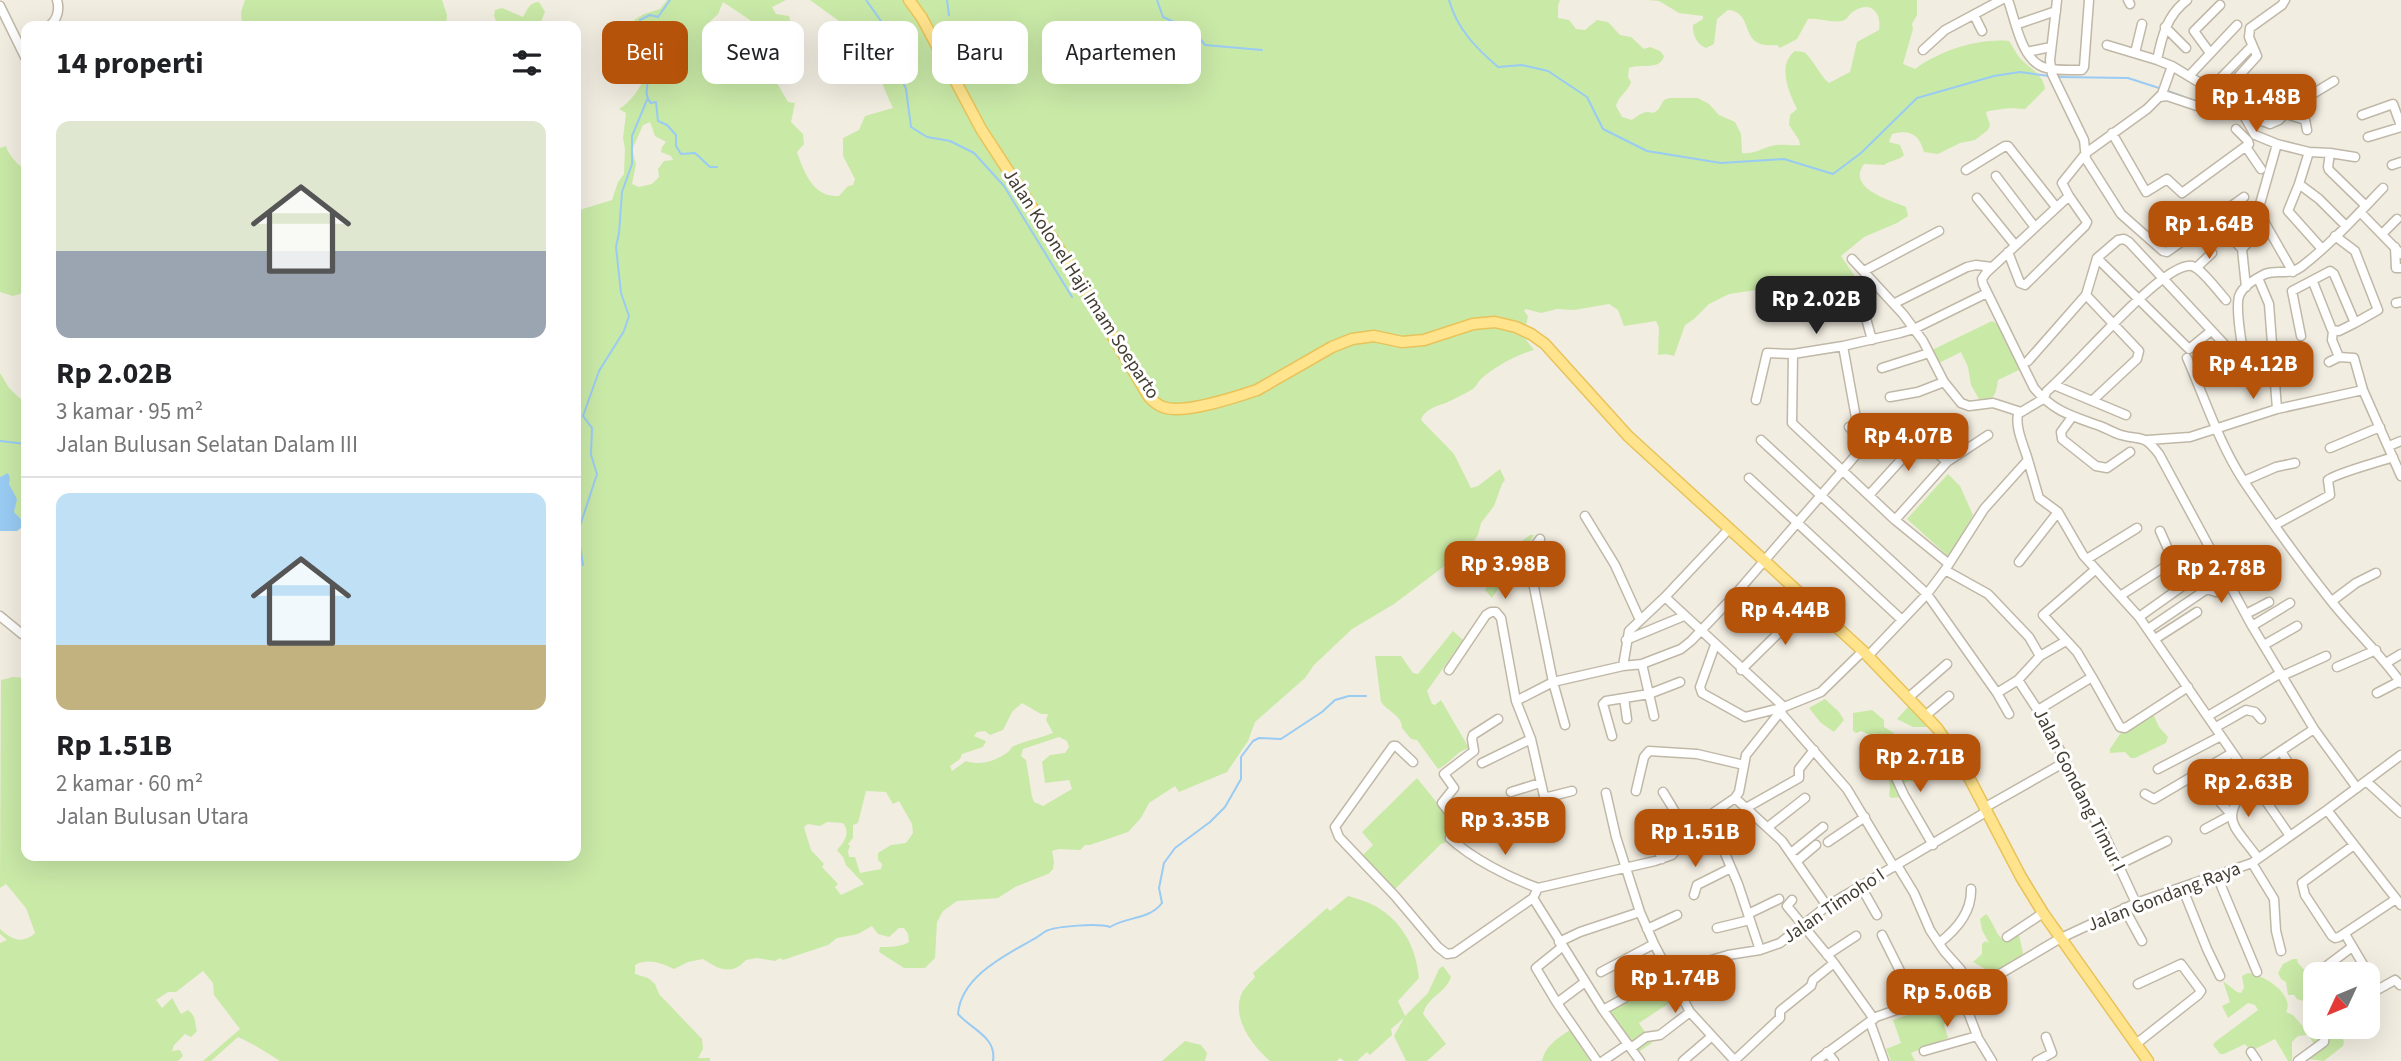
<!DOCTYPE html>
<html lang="id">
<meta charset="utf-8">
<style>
:root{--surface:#fff;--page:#f6f6f6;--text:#202124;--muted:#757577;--line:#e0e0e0;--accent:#b45309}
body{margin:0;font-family:"Source Sans 3",sans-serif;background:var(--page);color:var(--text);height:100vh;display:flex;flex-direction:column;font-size:26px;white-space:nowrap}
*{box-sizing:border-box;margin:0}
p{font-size:23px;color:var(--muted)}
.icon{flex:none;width:38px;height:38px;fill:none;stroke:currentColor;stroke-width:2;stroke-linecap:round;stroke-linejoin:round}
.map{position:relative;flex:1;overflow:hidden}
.sheet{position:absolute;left:21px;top:21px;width:560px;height:840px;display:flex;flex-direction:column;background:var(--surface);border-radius:14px;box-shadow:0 7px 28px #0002}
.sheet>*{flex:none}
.hud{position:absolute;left:602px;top:21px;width:665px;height:63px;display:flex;gap:14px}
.needle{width:46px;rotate:226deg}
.controls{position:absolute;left:2303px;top:962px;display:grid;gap:14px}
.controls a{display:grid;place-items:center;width:77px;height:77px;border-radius:14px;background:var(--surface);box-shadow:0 7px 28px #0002;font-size:35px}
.price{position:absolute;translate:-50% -60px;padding:0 16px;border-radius:14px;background:var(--accent);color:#fff;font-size:23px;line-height:46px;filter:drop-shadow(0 2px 4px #0008)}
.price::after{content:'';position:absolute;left:50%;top:42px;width:21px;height:16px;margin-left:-10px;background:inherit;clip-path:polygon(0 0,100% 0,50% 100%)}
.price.selected{background:#222;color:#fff}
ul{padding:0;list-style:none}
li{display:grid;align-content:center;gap:14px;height:371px;padding:0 35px}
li+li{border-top:2px solid var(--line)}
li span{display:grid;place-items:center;height:217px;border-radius:14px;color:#555}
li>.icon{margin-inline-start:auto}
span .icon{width:126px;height:126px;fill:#fffc;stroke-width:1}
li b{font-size:30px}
h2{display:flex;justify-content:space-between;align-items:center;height:84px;padding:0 35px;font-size:30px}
.pill{padding:0 24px;border-radius:14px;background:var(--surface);box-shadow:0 7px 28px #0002;font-size:24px;line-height:63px}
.pill.selected{background:var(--accent);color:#fff}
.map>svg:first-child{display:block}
</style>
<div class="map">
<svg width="2401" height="1061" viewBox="0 0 2401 1061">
<rect width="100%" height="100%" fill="#f2ede1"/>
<path fill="#c9e9a7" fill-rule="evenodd" d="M245,0H442L447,15L446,26H242L241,12Z
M667,0H786L772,7L776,14L789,16L791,23L756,31L750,20L723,2L718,14L703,28L704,38L710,42L725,36L730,41L722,49L719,62L737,80L748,82L756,75L774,78L788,102L795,103L791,122L803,134L804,144L797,152C804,173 814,198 839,196L848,186L853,185L855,179L843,156V138L859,130L865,116L893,108C881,83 875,65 874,38L866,35H852L843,24L810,0H1560L1558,6V18L1569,20L1576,29L1585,30L1597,20L1608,22L1620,35L1631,37L1644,49L1650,47L1660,51L1664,56C1660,71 1641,63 1629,68L1628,77L1631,82C1628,92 1618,96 1616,106L1622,117L1632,120C1639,115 1644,110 1653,113L1658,110L1664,100L1669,98H1698L1709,104L1719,115L1735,122L1741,134L1742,153C1755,155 1764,146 1777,145C1784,144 1792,146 1800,145L1799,140L1789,125L1790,115L1797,109C1790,95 1776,65 1795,51L1804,52C1815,61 1819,75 1829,83L1850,72L1857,42L1879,30C1882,13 1871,0 1854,11C1848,14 1849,19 1842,21C1831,23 1819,18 1808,19L1797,39L1780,48L1777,45C1736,49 1757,13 1728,10L1717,19L1714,44L1706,48C1697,45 1692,34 1693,25L1703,19V16L1679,13L1659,1L1647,0H1917V15L1912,24L1913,29L1903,64L1915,69C1939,51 1978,38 2009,41C2013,46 2015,52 2019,57C2028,68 2043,73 2045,89L2025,109L2010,108L1988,111L1986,113L1990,125L1988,130L1975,140L1960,143L1938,154L1924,152C1919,134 1910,129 1892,134L1889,142L1900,145L1904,155C1898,161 1890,160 1884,165L1864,164C1846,188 1889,200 1906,207L1908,216L1897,223L1864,237L1841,256L1856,278L1837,283H1822L1801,293L1763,289L1729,294L1709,304L1694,319L1685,325L1674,356L1666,354L1658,355L1659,328L1656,321L1624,326L1618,310L1609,304L1574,310L1557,309L1541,313L1526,309L1524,311L1528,316L1524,337L1534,350C1516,355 1494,367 1480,380C1477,383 1476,387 1473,389C1470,391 1452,400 1448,402C1439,406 1425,408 1421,420L1454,454L1471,488L1478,486L1500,469L1505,480L1502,484L1494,506L1481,523L1478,535L1470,546L1474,550L1447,564L1394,604L1352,629L1314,665L1305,678L1255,722L1248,741L1227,772L1179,792L1175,786L1149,803L1141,818L1128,832L1090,845H1085L1080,850L1059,849L1052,851L1054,862L1053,869L1048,874L1015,887L998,898L957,901L943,911L937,922L935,958L925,968H904L879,952L880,947C890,947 900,947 909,942L908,934L904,928H899L889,937L878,934L872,926L858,934L837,938L828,945L783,960L780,958L775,961L757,958L746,960C732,976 718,969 703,959L688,962L674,969C660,963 649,958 635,965V974L648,978L655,984L659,994L702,1039L703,1049L698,1058H710V1061H280C267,1053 254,1044 238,1037L211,1061H203L240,1029L214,995L213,983L203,971L176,992H168L156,1000L162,1008L172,998L181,1014L188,1010C197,1017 194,1021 197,1031L191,1037L185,1034L174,1045L172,1051L180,1050L183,1056L178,1061H0V943L7,940L0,934V929C11,939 22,945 35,933L26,908L6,884L0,888L1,680L13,677L26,678V856H576V211L612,200L618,182L624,174L625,149L623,138L626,113L619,109C631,102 641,87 646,74L643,65L640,35L634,20L644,14L660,9ZM650,122L655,136L666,142L662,147L661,152L671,156L673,160L664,161L658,169L659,177L652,184L639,187L632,184L636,164L632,150L643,125ZM1022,703L1041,714H1048L1046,720L1053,733C1041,738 1028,740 1016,745C1008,749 1014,746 1008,752C996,761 980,766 966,761L952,771L950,766L960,759L962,754L983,747L986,741L974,736L977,732L985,731L990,735L1003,730L1012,712ZM1059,737L1067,741L1069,747L1065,753L1050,755L1042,762L1045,783L1069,780L1072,789L1043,806L1034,802L1032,797L1026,760L1021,756L1023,749ZM866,791L886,792L893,804L899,801L912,824L913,833L906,843L891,845L878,853V860L882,864L881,869L860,873L855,857H849L848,851L850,846L848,844L853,838V825L858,823ZM827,822L843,823C851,833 844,842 837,850L843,857L846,865L864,884L841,895L835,887L838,884L822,867L824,864L811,850L804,827L808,824L820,826Z
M539,2L545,12L539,26H498L494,16L495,10L502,8L523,17C528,9 528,3 539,2Z
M6,146C8,154 19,167 26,169L23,180V201L26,211L23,265L26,292L13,296L0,292V148Z
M1992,321C2007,328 2014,354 2021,369L1998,380C1996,393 1995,401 1980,401L1971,385L1968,367L1961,352L1937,364L1930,351Z
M0,373L9,388L26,404V515L21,519L14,512C17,497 11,488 4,475L0,477Z
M1948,474L1960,486L1973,515L1949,557L1907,519Z
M1530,535H1534L1492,598L1485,590C1499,561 1504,554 1530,535Z
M1453,631L1463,640L1427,691L1432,704L1435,705L1441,700L1469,748C1455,752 1451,763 1438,769L1417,740L1411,739L1402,728C1402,715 1388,712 1381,702L1375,656H1401L1413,673L1418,674Z
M1902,698L1929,724L1928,727H1913L1897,719L1908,707Z
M1825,699L1839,712L1844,720L1834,732L1821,723L1809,708Z
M1872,710L1884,720V727L1894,733L1887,741L1892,748L1902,754L1896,768H1902L1919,753L1925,754V757L1914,766L1922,782L1908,781L1902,785L1901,797L1891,798L1889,795C1894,775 1877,761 1881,742L1875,733L1870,735L1861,731L1856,733L1853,731V713Z
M2150,716H2154L2159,727L2168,737L2166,743L2135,758H2131L2125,752L2110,753V749L2122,731H2128Z
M1417,778L1438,804L1449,795L1464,810L1466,826L1454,840L1441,844L1394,890L1363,855L1373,845L1362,832Z
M1348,896C1355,898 1362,900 1369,903C1400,917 1416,945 1419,978L1398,1001L1405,1016L1428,993L1439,969L1443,966L1451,977C1446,993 1428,996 1423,1014L1446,1044L1427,1061H1406L1394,1036L1404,1018L1391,1029L1392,1035L1370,1055L1367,1052L1357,1061H1344L1340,1058L1337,1061H1270C1253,1046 1232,1020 1241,995C1243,989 1251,982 1255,977L1253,973L1327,908L1330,911Z
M1986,914C1993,921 1995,933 2003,940L2016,934L2019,935L2023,953L2021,960L1994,974L1973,962L1982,954V944L1985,941L1989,943L1982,930L1980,919Z
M2293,959H2297L2298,963L2315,981L2313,989L2303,1001L2297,999L2294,995H2288L2286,982L2281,979L2278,973L2283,964Z
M1641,972L1651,987L1665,978L1677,998L1639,1023L1652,1043L1637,1053L1610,1010L1634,993L1626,982Z
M2248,973C2264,975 2295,994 2286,1012L2293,1015L2306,1030C2310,1024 2304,1012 2305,1003L2309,1006H2315V1027H2333L2344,1041L2343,1046L2324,1061L2307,1059L2306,1055L2314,1044L2308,1035L2298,1036L2292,1042V1061H2288L2275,1039L2251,1051L2245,1044L2224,1054H2220L2213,1045L2215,1042L2258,1010L2255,1005L2248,1003L2228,1018L2222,1006L2230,1002L2223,981L2237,992L2241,993L2244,988L2242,976Z
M1953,1000L1960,1014L1944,1025L1948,1038L1911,1053L1915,1061H1891L1886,1049L1901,1043L1893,1020Z
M1570,1030L1590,1061H1542C1545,1046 1558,1038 1570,1030Z
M1185,1041L1201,1045L1207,1053L1205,1061H1162Z"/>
<path fill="#99cbf3" d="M8,473L10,478L9,484L17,499L14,512L21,519V528L17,531H0V477Z"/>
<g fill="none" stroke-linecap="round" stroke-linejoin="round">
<path stroke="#99cbf3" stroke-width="2" d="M670,0L658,17L650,15L640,20C637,31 646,57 648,71C650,83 642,94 651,103L656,102L658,121L667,125L676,135V146L681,154L695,153L710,167H717
M866,0L886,28L892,56L906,89L911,127L927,137L950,141L974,153L1004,186L1072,297
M947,0L949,15
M1157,0L1163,17C1181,25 1194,29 1205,45L1262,50
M1449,0C1457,29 1476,48 1498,67L1522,65L1548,71L1587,97L1603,129L1647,151L1721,163L1784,159L1833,174L1861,153L1917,98L1994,76L2020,72L2049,76
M2058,77L2128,78L2159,88
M2168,91L2203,104
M0,441L26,444
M583,565L579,540L580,526L597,474L591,455L592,428L583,416L599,371L624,331L629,316L621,293L616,247L619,233L622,192L632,164V136L647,100
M993,1061C997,1037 971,1029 958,1014C961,977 1004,956 1032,940C1037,938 1041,934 1046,931C1057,926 1098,923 1110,927C1128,916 1149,920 1162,903L1159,888L1164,863L1175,848L1210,822L1225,807L1241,779V757L1253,741L1259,738L1281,739L1322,712L1335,700L1349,696H1366"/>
<g stroke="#c0b8a7" stroke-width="11">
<path id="minor" d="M2008,0C2015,19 2021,59 2043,67C2054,71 2070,70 2082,70L2084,67L2089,0
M2057,0L2050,60L2052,74L2084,140L2086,159L2121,214L2163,251L2167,252L2244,197
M2128,0L2130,4
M2187,0C2167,15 2162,36 2157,60L2172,66L2162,94L2147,109L2086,153L2062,183L2069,196L1986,273L1982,279L1983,284L2034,388C2054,412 2072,416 2100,426C2108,429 2114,433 2121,435C2143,441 2142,433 2159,454L2252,626L2314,729L2357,788
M0,6L25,57
M1974,15L1982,31
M2021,23L2056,11
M49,26C57,20 60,10 57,0
M2165,27L2186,48
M2107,45L2157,60
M1923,50L1945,30L2001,0
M2031,51L2051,47
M2135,53L2142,24
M2210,53L2194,31L2220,5
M2172,66L2210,89L2251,47
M2189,76L2237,25
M2160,97L2167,96L2209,110L2213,108L2217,100L2243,114L2270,124L2279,120L2291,107L2334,81
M2217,100L2257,56L2249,37L2250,28L2282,5L2285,0
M2284,113L2305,120L2307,130
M2243,114L2255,135L2277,144L2258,211L2293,272
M2362,115L2393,104L2401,126
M2112,133L2146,192L2167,179L2182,193L2249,144L2248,141L2236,129
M2368,137L2401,127
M2277,144L2309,152L2330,153L2328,167L2329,170L2366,206
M2246,147L2261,169
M2330,153L2355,157
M2392,165L2401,162
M1966,170L2005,146H2008L2056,207
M1996,176L2034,226
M2299,184L2309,152
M1977,198L2015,245
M2360,212L2401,254
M2228,234L2242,249
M2382,234L2397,219
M2395,247L2396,268H2401
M2322,249L2288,211L2299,184L2319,199L2346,226
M2008,252L2020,283L2025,285L2085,226L2087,222L2069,196
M2097,258L2189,349L2211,331
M1852,259L1903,314L1923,341L1944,382L1961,403L1969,406L1993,403L2021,412
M2196,268L2212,253
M1864,271L1939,231
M2258,278L2269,304L2277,409
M2313,282L2332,330L2339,331L2355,323
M2246,287L2242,249L2265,223
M2086,295L2139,351L2137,359L2092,401
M1895,303L1967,267L1976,265L1992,267
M2396,303L2401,302
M1862,304L1872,340
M2333,331L2332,340L2339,357
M2301,336L2292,291L2330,271L2334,274L2355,323L2378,310L2355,251L2335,236
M1843,346L1856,418
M1793,354L1792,423L1895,520L1949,564
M2187,358C2205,399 2219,443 2243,480C2270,520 2298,559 2328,597C2351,627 2379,652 2401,683
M2028,361L2086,295L2097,258L2118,240L2124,239L2129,242L2226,346
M2329,362L2339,357L2354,358L2363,390L2401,476
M1882,368L1929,353
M2247,368C2243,355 2234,304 2240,294C2244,285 2257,278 2265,274C2278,269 2289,276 2301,267C2331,244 2357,215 2383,188
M2228,373L2273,361
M2054,385L2126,415
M1890,397L1918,392L1944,382
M1756,400L1767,353L1793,354L1843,346L1900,333L1914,329L1987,293
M2072,417L2061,432L2062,439L2096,466L2107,468L2130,452
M1849,427L1866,443
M1908,431L1921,438
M1761,440L1927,594L1997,693L2018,680L2040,656L2029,637L1988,594L1945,570
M2148,440L2190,437L2277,409L2363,390
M2389,446L2401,441
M2330,448L2380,427
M2028,460L2039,498L2058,512L2083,555L2139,617L2290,836
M1749,478L1902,620
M2244,481L2276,467L2295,463
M1870,494L1921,438L1947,462
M1585,516L1615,565L1640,620
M1895,520L1947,462L1988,435
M2275,525L2330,495L2328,480C2336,473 2379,462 2393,457
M1540,539L1530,553L1529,562L1553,682L1565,725
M2087,559L2137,528
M2019,562L2058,512
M2120,596L2174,561
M1665,597L1784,707
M2332,601L2356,583L2376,573
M2246,614L2269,602
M0,616L22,634L26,632
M2139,617L2184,585L2160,531
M2252,626L2290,603
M2148,629L2207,589L2216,592L2229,583
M2155,639L2197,612
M1626,640L1684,616
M1715,645L1700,687L1702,693L1745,717L1784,707
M2264,645L2297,626
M1868,656L1927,594L1945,570L1984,509L2028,460C2024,446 2015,428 2018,414L2043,399L2047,391C2073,370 2164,260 2192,266C2201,268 2219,292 2226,300
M2040,656L2066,641
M2386,663L2401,654
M1623,666L1642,664L1681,649L1691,641L1732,598L1882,425
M2337,667L2376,650
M1449,670L1486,615L1491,612H1496L1501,618L1516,701
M1741,670L1809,603
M2282,676L2326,656
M2092,677L2077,652L2043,615L2096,569
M2018,680L2039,712L2062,754L2084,802L2104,834L2136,903
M1997,693L2009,714
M2377,693L2400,681
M1624,698L1627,719
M1908,698L1947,664
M2038,710L2092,677L2120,727L2125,728L2188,687
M1780,712L1847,789L1894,867
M1654,716L1649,694L1680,682
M1925,716L1949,696
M2208,716L2281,673
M1498,719L1473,735L1472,739L1474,751L1444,774L1454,788L1442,803L1458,823L1450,838C1471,858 1510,878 1538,888
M2216,727L2246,710L2255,712L2261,719
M1612,736L1603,704L1606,701L1649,694L1642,664
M2281,751L2292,769
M1885,754L1904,795L1933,845
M1413,762L1396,746H1393L1335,827L1339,837L1395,896L1438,947L1447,954L1454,953L1533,898L1538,888
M1482,763L1531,739
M2158,769L2221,736
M2246,774L2314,729
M2249,779C2222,823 2229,819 2258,858
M2366,781L2401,813
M1572,791L1548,797L1544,796L1531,739L1516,701L1553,682L1623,666L1629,631L1665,597L1729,529
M1636,791L1644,757L1649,751L1697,754L1744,765
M1511,792L1540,783
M1663,792C1671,806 1687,825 1679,842
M2211,792L2231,814
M1606,793L1616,837L1640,912L1654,944L1690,1012L1735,1061
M2145,794L2154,799L2232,753
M1735,798L1782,841L1827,906
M1746,808L1799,778V769L1814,750
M1984,808L2065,762
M2327,810L2401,905
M1709,816L1738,884L1760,950
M1646,824L1662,859
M1768,827L1805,798
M2205,829L2231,815
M1828,842L1865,817
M2354,845L2302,883L2305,895L2332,936L2335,938L2339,937L2396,899
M1791,853L1823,827
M1797,861L1816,845
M2252,863L2274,899L2276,931L2281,951
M1897,865L1914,893L1930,930L1944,951L1961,970L1969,989
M2118,865L2167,841
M2217,876L2257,972
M1860,885L1877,915
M2182,887L2207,949L2220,976
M1538,888L1655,861L1672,855L1694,826L1735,798L1739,792L1746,755L1784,707L1821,692L1863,651
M1694,895L1697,885L1731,868
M1533,898L1603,1010L1640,1061
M1792,900L1787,906L1834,963L1874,1019
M2124,908L2142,941
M1748,914L1779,899
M1717,928L1750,920
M1647,929L1677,915
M2345,934L2377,988
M1882,935L1916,1003
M2007,937L2043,913
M2061,938L2136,903L2252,863L2327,810L2401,755
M1559,942L1580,932L1640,912
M1939,943C1956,930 1972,913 1971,889
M1827,955L1856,936
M2324,968L2352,947
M1601,972L1654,944
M1585,982L1557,1003L1597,1061
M1960,991L1978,1038L1992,1061
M2368,995L2395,980L2400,985
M1557,1003L1536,968L1562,947
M1603,1010L1671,972L1728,955L1760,950L1780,943L1827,906L1986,812
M1870,1022L1884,1061
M2136,1044L2198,995L2201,991L2181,964L2138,984
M1631,1048L1646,1037L1660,1035L1690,1012
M1924,1051L1977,1036
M1827,1052L1834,1061
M2251,1052L2257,1061
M1603,1061L1628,1044
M1683,1061L1711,1037
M1734,1061L1780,1018V1011L1811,986L1813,980L1834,963
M1816,1061L1876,1017L1916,1003L1983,984L2059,939
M2037,1061L2052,1053L2046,1037
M2298,1061L2324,1042L2326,1027"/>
</g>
<g stroke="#e8c359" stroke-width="13">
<path id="major" d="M909,0L922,18L981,129L1076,275L1149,397C1153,401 1157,405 1163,407C1183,415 1236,397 1257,390L1332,347L1352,339L1374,336L1402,342L1424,340L1473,324L1495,322L1516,327L1531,334L1545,344L1628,436L1863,651L1937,728L1963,766L2021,877L2043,913L2148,1061"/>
</g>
<use href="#minor" stroke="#fff" stroke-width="8"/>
<use href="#major" stroke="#ffe38d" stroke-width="10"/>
</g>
<g text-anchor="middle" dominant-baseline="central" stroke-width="6" stroke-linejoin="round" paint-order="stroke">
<g font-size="19" fill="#433d32" stroke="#fff">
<text transform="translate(1081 284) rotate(57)">Jalan Kolonel Haji Imam Soeparto</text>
<text transform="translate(2079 790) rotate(63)">Jalan Gondang Timur I</text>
<text transform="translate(2164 897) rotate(-21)">Jalan Gondang Raya</text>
<text transform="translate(1834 906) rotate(-34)">Jalan Timoho I</text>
</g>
</g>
</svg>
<div class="controls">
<a><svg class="needle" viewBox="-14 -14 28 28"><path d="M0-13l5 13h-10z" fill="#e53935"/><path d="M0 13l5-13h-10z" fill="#757577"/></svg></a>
</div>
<b class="price" style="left:2256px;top:134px">Rp 1.48B</b>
<b class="price" style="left:2209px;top:261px">Rp 1.64B</b>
<b class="price selected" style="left:1816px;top:336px">Rp 2.02B</b>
<b class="price" style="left:2253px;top:401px">Rp 4.12B</b>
<b class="price" style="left:1908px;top:473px">Rp 4.07B</b>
<b class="price" style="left:1505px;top:601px">Rp 3.98B</b>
<b class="price" style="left:2221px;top:605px">Rp 2.78B</b>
<b class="price" style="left:1785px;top:647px">Rp 4.44B</b>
<b class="price" style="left:1920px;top:794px">Rp 2.71B</b>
<b class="price" style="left:2248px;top:819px">Rp 2.63B</b>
<b class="price" style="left:1505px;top:857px">Rp 3.35B</b>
<b class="price" style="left:1695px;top:869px">Rp 1.51B</b>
<b class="price" style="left:1675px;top:1015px">Rp 1.74B</b>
<b class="price" style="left:1947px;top:1029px">Rp 5.06B</b>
<div class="hud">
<a class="pill selected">Beli</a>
<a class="pill">Sewa</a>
<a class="pill">Filter</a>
<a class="pill">Baru</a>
<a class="pill">Apartemen</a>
</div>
<section class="sheet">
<h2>14 properti<svg class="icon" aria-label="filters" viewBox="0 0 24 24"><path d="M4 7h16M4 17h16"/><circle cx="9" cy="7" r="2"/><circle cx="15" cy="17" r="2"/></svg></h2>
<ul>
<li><span style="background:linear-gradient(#dfe7d0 60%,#9aa5b1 0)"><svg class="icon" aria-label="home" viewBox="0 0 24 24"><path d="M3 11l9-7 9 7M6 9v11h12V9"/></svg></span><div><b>Rp 2.02B</b><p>3 kamar · 95 m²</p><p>Jalan Bulusan Selatan Dalam III</p></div></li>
<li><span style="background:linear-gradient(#bfe0f5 70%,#c2b280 0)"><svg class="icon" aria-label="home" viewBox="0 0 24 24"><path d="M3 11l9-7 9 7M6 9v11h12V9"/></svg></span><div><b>Rp 1.51B</b><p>2 kamar · 60 m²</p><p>Jalan Bulusan Utara</p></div></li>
</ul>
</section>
</div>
